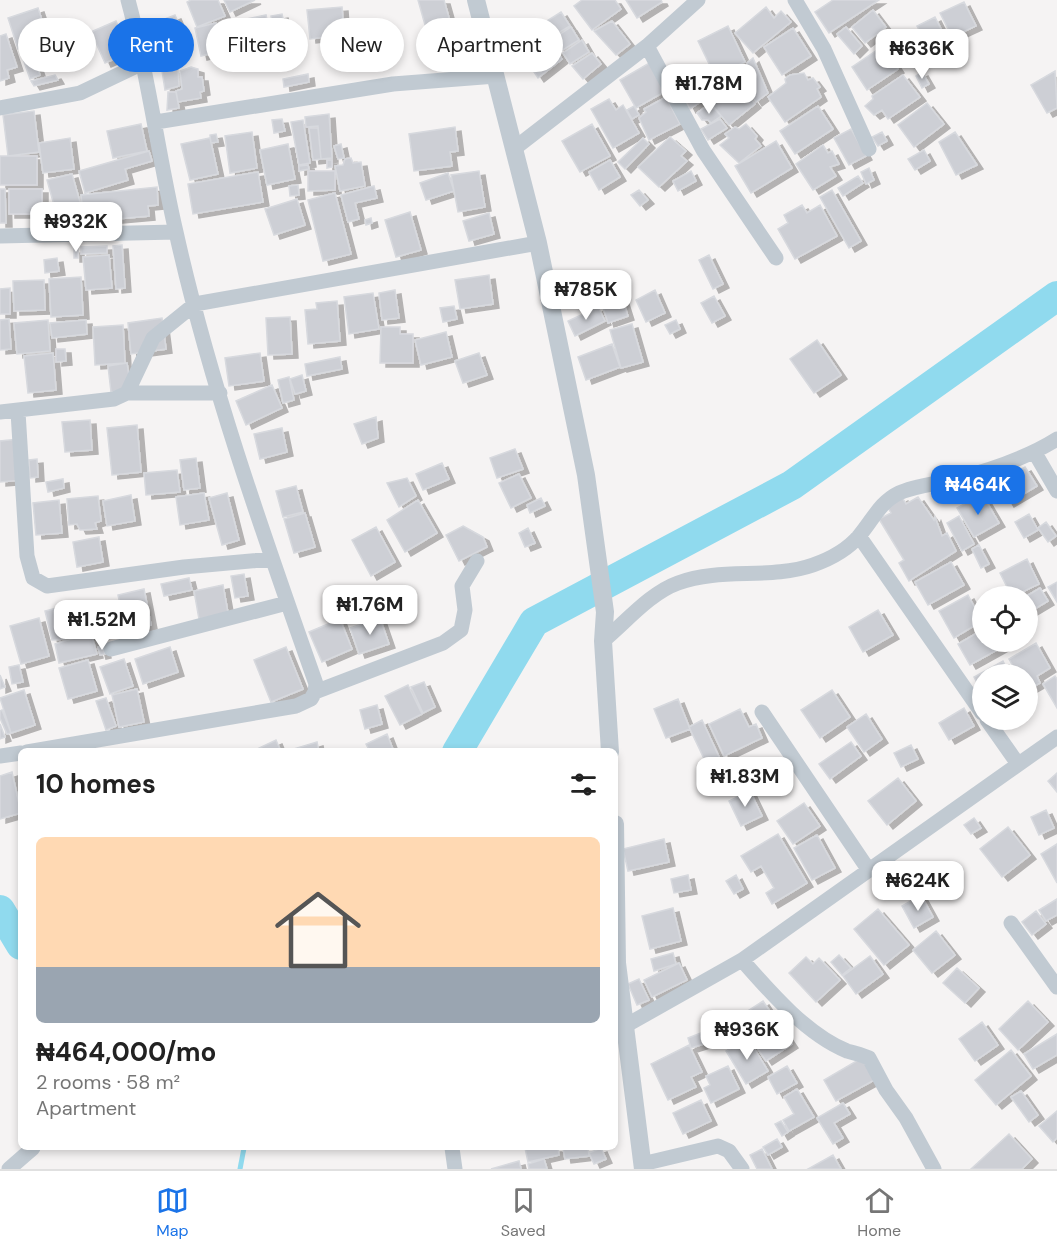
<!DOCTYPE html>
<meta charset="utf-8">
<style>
:root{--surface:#fff;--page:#f6f6f6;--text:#222;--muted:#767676;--line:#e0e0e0;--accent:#1a73e8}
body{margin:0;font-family:"DM Sans",sans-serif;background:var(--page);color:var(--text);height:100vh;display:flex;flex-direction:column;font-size:22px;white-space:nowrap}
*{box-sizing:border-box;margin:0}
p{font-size:20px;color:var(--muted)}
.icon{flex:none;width:33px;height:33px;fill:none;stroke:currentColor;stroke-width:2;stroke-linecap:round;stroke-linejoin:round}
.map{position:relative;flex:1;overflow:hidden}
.panel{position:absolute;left:18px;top:748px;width:600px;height:402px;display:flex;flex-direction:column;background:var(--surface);border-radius:9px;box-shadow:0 3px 9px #0003}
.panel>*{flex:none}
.banner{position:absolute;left:18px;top:18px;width:600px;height:54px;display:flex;gap:12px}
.controls{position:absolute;left:972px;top:586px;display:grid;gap:12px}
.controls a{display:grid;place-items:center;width:66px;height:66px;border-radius:50%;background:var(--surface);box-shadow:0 3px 9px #0003;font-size:30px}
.price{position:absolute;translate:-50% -51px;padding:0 14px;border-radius:12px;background:#fff;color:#222;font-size:20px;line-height:39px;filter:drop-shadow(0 2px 3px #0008)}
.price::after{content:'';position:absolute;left:50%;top:36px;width:18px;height:14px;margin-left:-9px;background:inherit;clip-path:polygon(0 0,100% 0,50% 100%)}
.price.active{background:var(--accent);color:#fff}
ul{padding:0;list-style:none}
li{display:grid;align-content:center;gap:12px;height:318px;padding:0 18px}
li span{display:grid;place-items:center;height:186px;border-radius:9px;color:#555}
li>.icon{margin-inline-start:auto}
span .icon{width:108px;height:108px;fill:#fffc;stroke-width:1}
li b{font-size:26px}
h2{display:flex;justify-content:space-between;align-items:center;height:72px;padding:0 18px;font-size:26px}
.pill{padding:0 21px;border-radius:27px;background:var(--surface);box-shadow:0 3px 9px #0003;font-size:21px;line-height:54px}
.pill.active{background:var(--accent);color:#fff}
.tabs{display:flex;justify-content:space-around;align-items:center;height:84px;border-top:2px solid var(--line);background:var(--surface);font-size:16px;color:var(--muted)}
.tabs a{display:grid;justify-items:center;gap:3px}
.tabs .active{color:var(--accent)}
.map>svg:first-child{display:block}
</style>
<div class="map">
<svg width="1057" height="1169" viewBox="0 0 1057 1169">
<defs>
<filter id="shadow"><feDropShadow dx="6" dy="4" stdDeviation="0" flood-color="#0004"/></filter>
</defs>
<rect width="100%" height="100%" fill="#f5f3f3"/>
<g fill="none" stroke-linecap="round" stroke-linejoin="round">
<path stroke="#90daee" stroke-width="5" d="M240,1169L244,1148"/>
<path stroke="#90daee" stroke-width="30" d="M457,752L534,622L792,485L1057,296
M0,910L21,945"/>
</g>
<path fill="#cdcfd5" stroke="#d7d9de" stroke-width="1.5" filter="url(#shadow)" d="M191,0H218L225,16L197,27L187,2Z
M224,0H255L230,12Z
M418,0H444L451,25L427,32Z
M582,0H615L621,9L592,30L574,6Z
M626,0H661L662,2L637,18Z
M833,0H879L829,33L815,12Z
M964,2L976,26L952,37L940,13Z
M342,7L344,35L310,39L307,10Z
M766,7L774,18L781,11L791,22L753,53L735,33Z
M38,8L44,26L35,29L39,42L18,49L8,18Z
M873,10L886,27L865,43L852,27Z
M561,12L570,26L550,38L542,24Z
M282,14L288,42L277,44L271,16Z
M175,15L179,24L154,35L150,25Z
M266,15L272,45L239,53L232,22Z
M935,17L947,41L930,50L917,26Z
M116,21L130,52L105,63L91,32Z
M612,21L630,44L616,55L594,31Z
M216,23L219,34L209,36L213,53L201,56L195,28Z
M728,26L745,62L715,76L698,41Z
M571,27L579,40L561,51L553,39Z
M846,27L862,46L854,54L837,34Z
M793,28L811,56L782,75L764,47Z
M542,29L562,59L538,78L532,69L535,67L529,59L534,55L523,40Z
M451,32L456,59L431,64L426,36Z
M6,34L17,67L7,70L9,78L0,81V36Z
M166,39L171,54L159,58L155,43Z
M582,40L589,52L570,64L563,53Z
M883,46L898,69L867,90L852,67Z
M32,52L40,75L30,79L22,56Z
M592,53L601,64L583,79L572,66Z
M753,58L768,93L756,102L739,76L748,69L747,63Z
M651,62L666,91L636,108L620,80Z
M191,67L198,69V77H202L204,91L200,92L201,98L178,102L176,91L182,89L180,71Z
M178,69L179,86L165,90L162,71Z
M1055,71L1057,108L1047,113L1031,85Z
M708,72L718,90L690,109L679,88Z
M922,72L929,84L922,88L916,76Z
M727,73L731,80L720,87L716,79Z
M804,73L808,80L813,78L820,87L817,89L821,97L785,122L768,97L786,83L785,79L790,75Z
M308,74L309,82L284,87L283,79Z
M55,75L58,80L34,86L31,81Z
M903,75L920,97L888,119L882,110L874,115L865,106L873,99L872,96Z
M735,79L755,104L729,125L708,100Z
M168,92H176L179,108L167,110Z
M666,97L680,124L649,140L639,118L646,112L644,109Z
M609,99L616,110L623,105L639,133L613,148L591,109Z
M927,103L944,124L914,147L898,125Z
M634,106L639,115L632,119L627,110Z
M818,106L833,129L795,154L780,131Z
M704,108L708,111L714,108L721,116L711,123L708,120H702L697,113Z
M34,111L39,152L8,156L3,115Z
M329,114L332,158L321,159L318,126L306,127L305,117Z
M282,119L285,131L274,133L272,120Z
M720,119L727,128L708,140L701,129Z
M303,120L310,163L299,165L291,122Z
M141,124L147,151L113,158L107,131Z
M592,124L610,156L580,172L562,141Z
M746,124L757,136L755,139L761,146L739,163L720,145L729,138L725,134L735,127L739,129Z
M455,127L458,151L450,152L452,166L414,171L409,134Z
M309,128H318L321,159L313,160Z
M851,129L866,156L849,165L834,138Z
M252,132L257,168L230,173L225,136Z
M882,132L887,141L878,146L872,137Z
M955,132L977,165L956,175L939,142Z
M216,134L218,142L211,143L210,135Z
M670,137L686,151L681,156L687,161L659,187L638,167Z
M70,138L74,169L43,173L39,143Z
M210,138L218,174L190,180L181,144Z
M643,138L649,144L625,169L618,162Z
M776,141L792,168L751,193L735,166Z
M288,144L295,179L267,185L260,150Z
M341,144L344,158L338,159L334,146Z
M823,145L828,153L832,151L839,164L830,167L836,176L813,190L796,164Z
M924,150L930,161L915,170L908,159Z
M149,151L152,161L125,169L128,180L85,193L79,171Z
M0,156H37V185H0Z
M351,158L353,163L361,162L365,186L340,191L335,166L343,165L345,159Z
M327,160H332V167L327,168Z
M610,160L620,177L599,190L589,172Z
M308,165L309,169L299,171V166Z
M869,168L874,180L866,184L861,172Z
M308,171H335V190L308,191Z
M479,171L485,207L458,212L451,175Z
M691,171L696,181L678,191L673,181Z
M258,172L263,202L193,214L188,184Z
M448,173L454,191L426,200L420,183Z
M72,174L82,209L57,216L47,180Z
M858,176L863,183L843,196L838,188Z
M298,185L299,195L290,196L289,186Z
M374,186L377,198L355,203L359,219L348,222L341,195Z
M157,187L158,205L148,206L149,216L84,222L81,195Z
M0,189H5L6,223H0Z
M9,189H42V214H9Z
M639,190L648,200L640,206L631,195Z
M832,190L861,241L849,248L820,197Z
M335,193L351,254L323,261L308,200Z
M297,199L305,225L274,235L265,209Z
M802,205L807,213L820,205L837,236L795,259L778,229L788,223L784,215Z
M410,212L421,250L396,257L385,220Z
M489,213L494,234L469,241L463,221Z
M371,218L372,223L366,225L365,220Z
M122,245L125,288L116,289L113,246Z
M107,246V253L81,254V247Z
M78,248V258H74V249Z
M109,255L112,288L86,290L83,257Z
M709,255L723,284L713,289L699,260Z
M57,258L59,271L45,273L44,260Z
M489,275L493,304L460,309L455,280Z
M81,277L83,315L51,317L49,279Z
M44,280L45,310L14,311L13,281Z
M10,288V314H0V289Z
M395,290L399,318L382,320L379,293Z
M655,290L665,313L646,322L636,300Z
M373,293L379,329L349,334L344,297Z
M621,294L628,316L608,323L601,301Z
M714,296L725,316L712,323L701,303Z
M337,301L340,341L308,344L305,310L317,309L316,303Z
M454,306L457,319L443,322L440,308Z
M598,307L605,321L575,336L568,321Z
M290,317L292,354L268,355L266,318Z
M162,318L166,349L131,354L128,323Z
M9,319L11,349L0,350V320Z
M48,320L50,351L17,354L14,323Z
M86,320L87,334L52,338L50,323Z
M676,320L680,329L670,334L665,325Z
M632,324L643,362L621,368L610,330Z
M123,325L125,363L95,365L93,327Z
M381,327H400V334H413V363H380Z
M446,332L452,357L421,365L415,340Z
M817,340L841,375L814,393L790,359Z
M612,344L620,367L586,380L578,357Z
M56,349H65L66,361L56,362Z
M53,353L56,390L28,393L24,356Z
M260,353L264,381L229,386L225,358Z
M479,353L487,375L463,383L455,361Z
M340,357L342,369L307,376L305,364Z
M127,363L131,390L111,392L108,366Z
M302,375L306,391L295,394L290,379Z
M289,377L294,400L283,403L278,380Z
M272,385L282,408L246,425L236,401Z
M376,417L378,438L362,444L354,424Z
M90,420L92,450L65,452L62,422Z
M137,425L141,472L112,475L107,428Z
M282,428L287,452L260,459L254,434Z
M19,439L23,480L0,482V441Z
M515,449L523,469L497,478L490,458Z
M196,458L200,488L184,490L180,460Z
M37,459L38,477L30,478L29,460Z
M442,463L449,479L423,490L416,474Z
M1025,467L1037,486L1008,503L997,484Z
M177,470L180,492L146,495L144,473Z
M519,474L531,498L511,508L499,483Z
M407,478L416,496L399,507L387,483Z
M63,479L64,488L48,492L46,482Z
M296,486L303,512L283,517L276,491Z
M204,493L209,520L180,525L176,497Z
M227,493L239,540L222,545L209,498Z
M982,494L999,523L974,537L957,508Z
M131,495L135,521L107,526L103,501Z
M98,496L101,521L95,523L97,529L80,530L77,524L69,525L67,499Z
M902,497L906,504L918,497L934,520L935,517L942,536L947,533L956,551L909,581L899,563L904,560L879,519L891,513L887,506Z
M541,498L545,506L530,513L527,505Z
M59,500L62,533L36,535L33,503Z
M418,500L437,533L405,552L387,520Z
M305,513L315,547L294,553L284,519Z
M1029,514L1038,530L1024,538L1015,522Z
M959,516L974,544L962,551L947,523Z
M1046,522L1056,536L1048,542L1038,528Z
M463,526L483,537L487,547L459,561L446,535Z
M376,527L395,562L371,576L352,540Z
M528,528L535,543L525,547L519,533Z
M99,537L103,562L77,567L73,542Z
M979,545L989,564L981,568L972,549Z
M1027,559L1039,584L1012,597L1000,573Z
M951,562L964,585L928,605L915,582Z
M244,574L248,596L235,598L231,576Z
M189,578L192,590L164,596L161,584Z
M1057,582V602L1048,587Z
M223,585L228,613L199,619L194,591Z
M1040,588L1048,601L1028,613V597H1025Z
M144,589L151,625L126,631L118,595Z
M968,595L982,621L954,638L939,611Z
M108,602L112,627L87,631L83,606Z
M57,608L64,639L52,640L45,611Z
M878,610L893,635L863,652L849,627Z
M39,618L49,656L21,664L10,626Z
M380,618L389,644L359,654L350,628Z
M340,619L352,649L322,662L309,632Z
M81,624L84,633L65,639L63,630Z
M982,630V642H1004L1006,645L970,665L958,644Z
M91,633L97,654L59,663L55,644Z
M1036,643L1050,668L1037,676L1040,683L1028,690V675H1018L1009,659Z
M103,646L105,654L100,655L98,647Z
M170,647L178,672L143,684L135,659Z
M286,647L303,689L271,702L254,660Z
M124,659L133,686L110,694L100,667Z
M88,660L97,691L68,699L59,668Z
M1003,661L1010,675H982V692L974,677Z
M19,665L23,682L12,684L9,667Z
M0,675L5,687L0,689Z
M1055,676L1057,679V708L1043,684Z
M424,682L435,707L423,713L411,687Z
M408,685L422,714L400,725L385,696Z
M137,689L144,722L119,727L112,695Z
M24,690L35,725L11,733L0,698Z
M832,690L850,717L820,738L801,710Z
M106,698L116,726L106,730L96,701Z
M678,699L690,729L666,738L654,709Z
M377,705L382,724L365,729L360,710Z
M964,708L974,726L949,740L939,723Z
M740,709L749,727L756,724L762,738L724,756L709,724Z
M2,710L11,733L7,734L0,718V711Z
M866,714L882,739L864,752L847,727Z
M702,720L720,759L707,765L689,727Z
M0,724L5,737L0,739Z
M387,734L394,752H370L366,744Z
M276,740L281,752H251Z
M317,742L319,752H287V751Z
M851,742L861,756L830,779L819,764Z
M911,745L918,759L901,767L894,753Z
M12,772L21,813L0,819V776Z
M1057,773V792L1048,781Z
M898,778L916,801L887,825L868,801Z
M750,791L762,816L741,826L729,801Z
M804,803L820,826L793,844L777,821Z
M1046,810L1054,828L1039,835L1031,817Z
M974,818L981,828L971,834L964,825Z
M1008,827L1030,855L1002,877L980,849Z
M778,834L807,883L772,904L766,893L774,888L761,866L751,872L741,856Z
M817,835L835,868L812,880L794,848Z
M664,839L669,862L628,871L623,849Z
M1057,844V883L1041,854Z
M688,875L691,890L674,893L671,879Z
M736,875L743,889L734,894L726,881Z
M921,895L933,917L914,928L902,906Z
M1057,899V915L1046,921L1039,910Z
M673,908L681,941L650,949L642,916Z
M878,909L909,945L884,965L854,929Z
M1036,911L1046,924L1032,935L1022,922Z
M936,931L955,955L932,973L913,950Z
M673,953L676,964L654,971L651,959Z
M839,955L851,968L842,975L831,962Z
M870,956L883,974L856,994L843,976Z
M806,957L813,964L819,958L840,980L816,1002L789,973Z
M679,963L687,980L652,997L644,980Z
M957,968L979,988L965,1003L943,983Z
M639,979L649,1000L637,1005L628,984Z
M763,1001L792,1044L766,1061L737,1018Z
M1028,1001L1048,1022L1018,1050L999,1029Z
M982,1022L998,1045L975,1061L959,1039Z
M706,1031L710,1042L691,1048L688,1038Z
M1057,1034V1055L1033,1069L1024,1054Z
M748,1038L768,1071L746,1084L726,1051Z
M689,1045L702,1072L691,1077L696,1087L668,1100L651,1064Z
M1011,1050L1031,1076L996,1105L975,1080Z
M865,1056L878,1078L836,1101L824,1080Z
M728,1066L739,1089L711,1103L704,1088L710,1085L706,1076Z
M787,1066L797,1083L777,1094L768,1077Z
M797,1089L814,1117L789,1131L783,1120L794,1114L784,1097Z
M1021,1091L1038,1115L1029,1122L1011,1097Z
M701,1100L711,1121L683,1134L673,1113Z
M843,1103L850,1114L834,1123L843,1138L833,1144L817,1118Z
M1057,1111V1138L1053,1142L1039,1126Z
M781,1121L788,1132L782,1136L775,1124Z
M1009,1134L1032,1159L1022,1169H971Z
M777,1139L782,1147L768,1155L763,1147Z
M525,1148H558L559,1155L528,1162Z
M563,1148H588L589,1156L565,1159Z
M601,1148L606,1159L594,1164L589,1153Z
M762,1149L772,1169H757L750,1155Z
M833,1155L841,1169H808Z
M544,1159L547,1169H529L528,1164Z
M519,1161L521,1169H491Z"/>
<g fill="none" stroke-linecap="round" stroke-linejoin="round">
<path stroke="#c1cad2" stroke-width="15" d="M128,0C149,77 158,155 176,232C210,385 264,536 316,684L315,692
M795,0L824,49L869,149
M647,46L703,150L776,258
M0,108L80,93L145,62
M156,122L393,84L496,76
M515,148L647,46L698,0
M0,236L176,232
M127,393H220
M0,412L114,399L127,393L153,338L195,304L538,243
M18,412L27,556L33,578L47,586L184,567L272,559
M1035,453L1057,491
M859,536L982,713
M603,641C626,622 650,593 678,583C721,567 770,580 813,565C830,559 848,549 859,536C872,521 880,502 899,493C914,486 935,484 952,480C988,471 1025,459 1057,439
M111,649L287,603
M762,712L868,869
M987,720L1018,764
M27,752L296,706L311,699L315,692L443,643L461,630L465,610L462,586L477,561
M0,756L21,753
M1011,923L1057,987
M742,960C770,992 807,1035 847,1051C855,1053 862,1055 869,1058L886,1090L906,1118L934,1169
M625,1026L742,960L1057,737
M452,1148L455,1169
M642,1164L718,1146L729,1151L742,1169
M9,1169L33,1148"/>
<path stroke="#c1cad2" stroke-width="18" d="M476,0L538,243L586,475L605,612L603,641L610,752
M615,824L617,963L643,1169"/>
</g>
</svg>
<div class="controls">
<a><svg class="icon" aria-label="locate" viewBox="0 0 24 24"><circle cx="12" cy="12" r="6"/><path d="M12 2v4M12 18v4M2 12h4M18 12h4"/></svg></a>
<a><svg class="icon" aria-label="layers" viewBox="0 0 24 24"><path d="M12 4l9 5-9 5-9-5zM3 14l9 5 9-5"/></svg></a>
</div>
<b class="price" style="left:922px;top:80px">₦636K</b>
<b class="price" style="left:709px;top:115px">₦1.78M</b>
<b class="price" style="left:76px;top:253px">₦932K</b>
<b class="price" style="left:586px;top:321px">₦785K</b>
<b class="price active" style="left:978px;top:516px">₦464K</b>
<b class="price" style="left:370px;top:636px">₦1.76M</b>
<b class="price" style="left:102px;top:651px">₦1.52M</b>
<b class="price" style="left:745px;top:808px">₦1.83M</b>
<b class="price" style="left:918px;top:912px">₦624K</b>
<b class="price" style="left:747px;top:1061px">₦936K</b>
<div class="banner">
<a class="pill">Buy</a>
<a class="pill active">Rent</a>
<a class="pill">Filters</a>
<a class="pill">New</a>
<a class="pill">Apartment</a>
</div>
<section class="panel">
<h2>10 homes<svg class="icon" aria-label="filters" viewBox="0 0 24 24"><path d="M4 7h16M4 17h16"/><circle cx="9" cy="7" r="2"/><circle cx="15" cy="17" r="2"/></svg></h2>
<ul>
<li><span style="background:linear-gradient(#ffd9b3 70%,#9aa5b1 0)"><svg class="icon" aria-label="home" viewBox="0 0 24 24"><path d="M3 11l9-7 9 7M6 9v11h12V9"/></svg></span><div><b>₦464,000/mo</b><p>2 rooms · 58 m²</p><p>Apartment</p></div></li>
</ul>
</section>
</div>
<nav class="tabs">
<a class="active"><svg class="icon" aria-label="map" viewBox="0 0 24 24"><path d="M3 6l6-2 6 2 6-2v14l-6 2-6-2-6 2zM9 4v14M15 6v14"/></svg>Map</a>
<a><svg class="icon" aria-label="saved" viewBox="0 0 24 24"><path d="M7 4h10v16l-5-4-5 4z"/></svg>Saved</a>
<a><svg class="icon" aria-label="home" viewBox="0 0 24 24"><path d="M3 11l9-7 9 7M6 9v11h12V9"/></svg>Home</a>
</nav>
